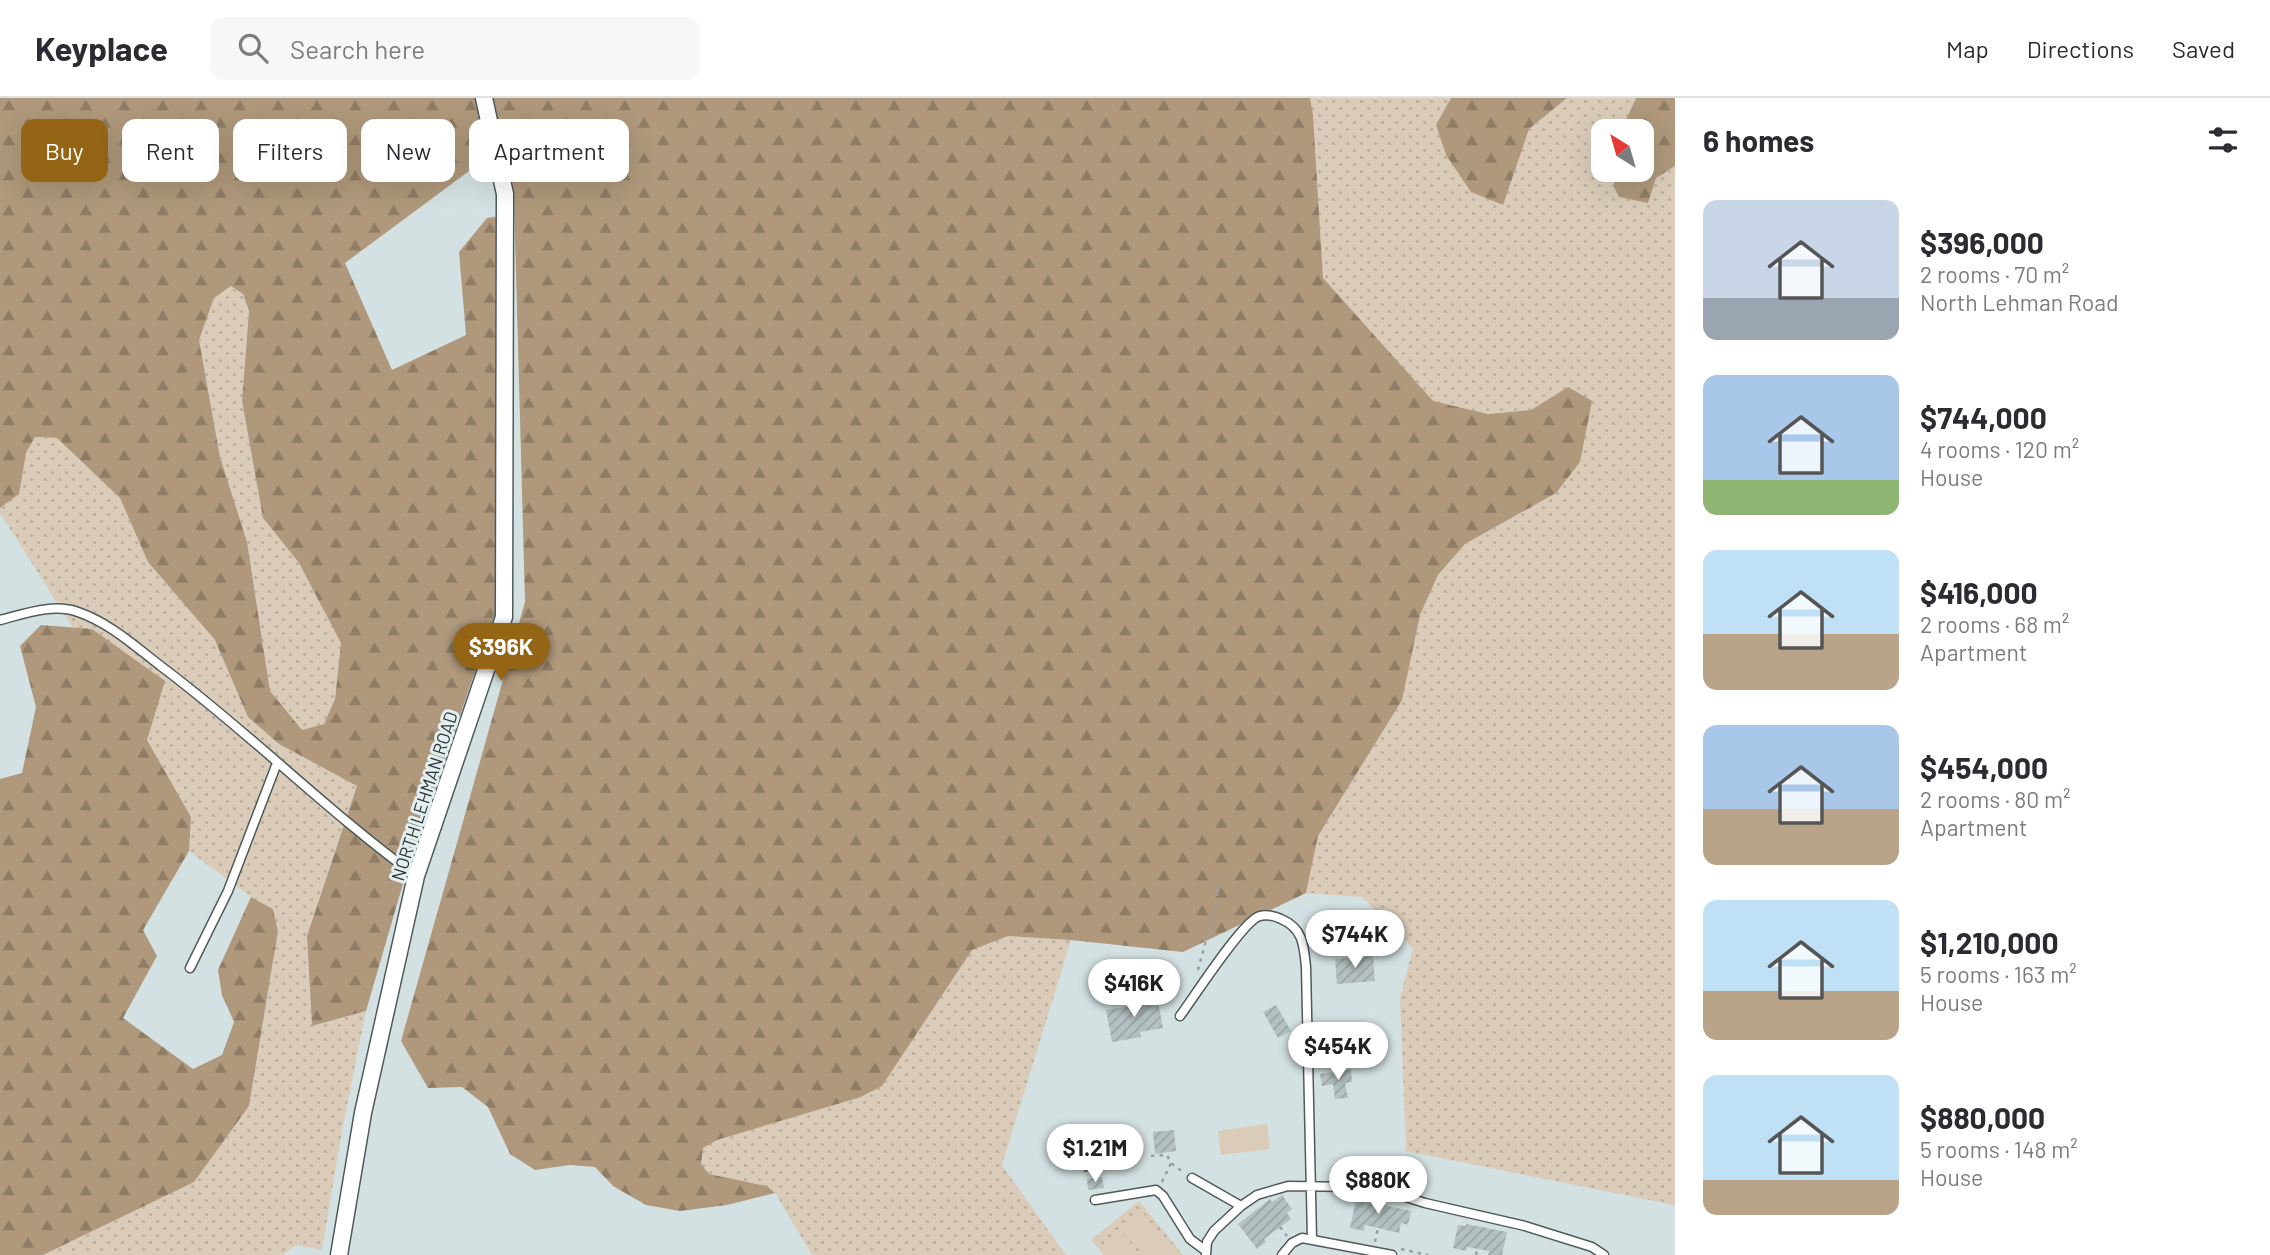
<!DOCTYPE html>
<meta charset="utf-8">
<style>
:root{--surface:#fff;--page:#f7f7f7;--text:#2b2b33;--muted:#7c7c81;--line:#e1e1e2;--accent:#946514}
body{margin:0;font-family:Barlow,sans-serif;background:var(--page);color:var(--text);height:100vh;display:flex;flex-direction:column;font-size:26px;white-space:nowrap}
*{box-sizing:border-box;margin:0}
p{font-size:23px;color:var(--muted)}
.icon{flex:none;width:38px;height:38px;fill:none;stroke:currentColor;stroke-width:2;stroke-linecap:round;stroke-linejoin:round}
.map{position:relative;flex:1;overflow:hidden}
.side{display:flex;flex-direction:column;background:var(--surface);width:595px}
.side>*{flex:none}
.banner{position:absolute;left:21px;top:21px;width:665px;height:63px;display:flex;gap:14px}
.needle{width:46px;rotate:323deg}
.fabs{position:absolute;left:1591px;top:21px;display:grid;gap:14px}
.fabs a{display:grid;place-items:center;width:63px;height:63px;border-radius:14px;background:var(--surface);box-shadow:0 7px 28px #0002;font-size:35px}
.price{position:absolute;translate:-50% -60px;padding:0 16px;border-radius:24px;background:#fff;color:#222;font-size:23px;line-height:46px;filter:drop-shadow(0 2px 4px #0008)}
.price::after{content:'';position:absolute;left:50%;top:42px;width:21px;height:16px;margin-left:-10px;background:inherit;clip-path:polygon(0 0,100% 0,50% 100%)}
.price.active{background:var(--accent);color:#fff}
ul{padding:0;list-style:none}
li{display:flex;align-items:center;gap:21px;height:175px;padding:0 28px}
li span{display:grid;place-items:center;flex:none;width:196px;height:140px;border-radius:14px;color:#555}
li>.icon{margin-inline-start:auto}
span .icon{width:84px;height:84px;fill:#fffc;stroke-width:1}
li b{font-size:30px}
h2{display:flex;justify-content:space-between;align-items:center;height:84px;padding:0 28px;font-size:30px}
.pill{padding:0 24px;border-radius:14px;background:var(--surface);box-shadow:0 7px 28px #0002;font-size:24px;line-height:63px}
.pill.active{background:var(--accent);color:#fff}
header{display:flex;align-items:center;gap:42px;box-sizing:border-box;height:98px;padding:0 35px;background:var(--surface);border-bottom:2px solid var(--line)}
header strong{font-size:33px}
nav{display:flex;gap:38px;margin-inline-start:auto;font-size:24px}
.search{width:490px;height:63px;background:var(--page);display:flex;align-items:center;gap:18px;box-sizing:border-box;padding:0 24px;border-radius:14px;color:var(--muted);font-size:26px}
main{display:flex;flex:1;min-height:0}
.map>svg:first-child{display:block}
</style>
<header>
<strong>Keyplace</strong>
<div class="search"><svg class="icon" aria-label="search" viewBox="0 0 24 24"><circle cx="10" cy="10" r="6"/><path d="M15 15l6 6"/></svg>Search here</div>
<nav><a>Map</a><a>Directions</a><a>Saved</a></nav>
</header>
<main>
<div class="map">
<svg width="1675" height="1157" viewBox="0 0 1675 1157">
<defs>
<pattern id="green-dots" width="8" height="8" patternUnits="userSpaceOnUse" patternTransform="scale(1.75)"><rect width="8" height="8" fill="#daccb9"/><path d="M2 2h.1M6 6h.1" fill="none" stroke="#bbb0a0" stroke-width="1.8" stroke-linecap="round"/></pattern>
<pattern id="forest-firs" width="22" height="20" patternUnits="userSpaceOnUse" patternTransform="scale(1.75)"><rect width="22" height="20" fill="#af987b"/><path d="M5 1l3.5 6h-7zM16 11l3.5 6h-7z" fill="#8f7c65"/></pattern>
<pattern id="water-ripples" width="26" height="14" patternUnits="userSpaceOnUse" patternTransform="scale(1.75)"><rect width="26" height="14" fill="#947e61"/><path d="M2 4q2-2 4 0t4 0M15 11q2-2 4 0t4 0" fill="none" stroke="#796851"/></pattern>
<pattern id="building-hatch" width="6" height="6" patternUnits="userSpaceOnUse" patternTransform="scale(1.75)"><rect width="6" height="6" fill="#b4c0c1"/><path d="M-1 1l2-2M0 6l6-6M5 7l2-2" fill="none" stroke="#9ba5a6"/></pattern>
</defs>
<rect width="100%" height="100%" fill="#d4e1e2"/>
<path fill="url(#green-dots)" d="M1310,0H1451L1436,27L1502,107L1529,31L1567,0H1636L1621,33H1603V72H1615L1614,89L1656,80L1675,68V1107L1406,1053L1400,900L1413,850L1362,799L1306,795L1318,738L1401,602L1420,517L1438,477L1465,446L1556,395L1568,289L1531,312L1488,316L1433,304L1323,181L1313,17Z
M231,188L243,196L249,213L242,303L263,420L299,465L341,544L335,600L324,626L302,632L270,593L247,444L220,360L199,242L214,200Z
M35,339L57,340L120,400L148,464L215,542L248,619L279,646L357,688L307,838L312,928L366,913L342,1033L322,1152L296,1147L283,1157H43L194,1084L249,1008L278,833L273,811L251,799L189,753L191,719L147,642L92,531L73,530L0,415V410L19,396L26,355Z
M1007,838L1071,842L1002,1067L1066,1157H812L775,1095L767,1088L709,1076L701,1066L703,1050L716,1042L861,999L882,988L972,852Z
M1139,1103L1183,1157H1104L1091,1142Z"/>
<path fill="url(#forest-firs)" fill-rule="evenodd" d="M0,0H477L492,56L345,165L392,272L466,237L459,154L487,120L500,118V501L409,765L366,913L312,928L307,838L357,688L279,646L248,619L215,542L148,464L120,400L57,340L35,339L26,355L19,396L0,410ZM231,188L243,196L249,213L242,303L263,420L299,465L341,545L335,601L324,626L302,632L270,593L247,444L220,359L199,242L214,200Z
M492,0H1310L1313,17L1323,180L1433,303L1488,316L1531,312L1568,289L1592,303L1580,364L1556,395L1465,446L1438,477L1420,517L1402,602L1318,738L1306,795L1183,854L1071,842L1008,838L972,852L882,988L861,999L717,1042L703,1050L701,1066L709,1076L767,1088L775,1095L727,1107L680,1113L646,1107L613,1088L595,1069L570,1067L535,1072L510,1056L488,1009L462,989L428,990L401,943L525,504L514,101Z
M1451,0H1567L1529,31L1503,107L1471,94L1446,57L1436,27Z
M1636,0H1675V68L1656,80L1648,105L1619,99L1614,89L1615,72H1642V33H1621Z
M41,527L92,531L165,583L147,642L191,719L189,753L143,832L157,858L123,920L193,971L222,957L234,924L222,897L218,872L251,799L273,811L278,833L249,1008L194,1084L43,1157H0V681L22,675L36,609L20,548Z"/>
<path fill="#daccb9" d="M1267,1026L1270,1051L1221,1057L1218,1033Z
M1143,1115L1174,1154L1170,1157H1147L1125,1130Z
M1121,1133L1140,1157H1110L1103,1148Z"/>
<path fill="url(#water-ripples)" d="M1131,1050L1133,1068L1084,1074L1082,1056Z"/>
<path fill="url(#building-hatch)" d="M1373,858L1375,883L1337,886L1335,861Z
M1127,892L1141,906L1158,903L1163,930L1140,934L1141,939L1112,944L1106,912L1127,909Z
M1276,907L1291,933L1278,940L1263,914Z
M1351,971L1352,984L1345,985L1348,1000L1335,1001L1333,986L1322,988L1320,976Z
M1174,1032L1176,1053L1155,1056L1153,1034Z
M1102,1079L1104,1090L1088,1092L1087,1081Z
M1282,1097L1292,1111L1287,1115L1291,1121L1264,1141L1266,1144L1257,1151L1238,1126L1270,1101L1272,1104Z
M1357,1097L1369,1099L1368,1104L1411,1113L1408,1127L1401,1125L1399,1135L1365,1127L1364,1133L1350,1130Z
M1466,1126L1507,1134L1502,1157H1488L1489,1153L1467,1149L1466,1153L1453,1150L1458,1127L1466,1128Z"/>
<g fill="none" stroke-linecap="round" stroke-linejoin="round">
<g stroke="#4f5a5b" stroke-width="11">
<path id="service" d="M0,522C24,516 53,505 78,514C110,525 136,549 162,569C250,635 327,713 416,778
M190,870L228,793L277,665
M1180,918C1192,902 1244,821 1260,818C1266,816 1275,818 1281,821C1303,830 1304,848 1306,869L1312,1141
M1192,1080L1241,1108
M1095,1102L1156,1092L1163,1098L1190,1141L1206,1153
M1206,1157L1207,1144L1214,1133L1241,1108L1257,1097L1288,1088L1354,1089L1383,1092L1425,1105L1525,1128L1592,1149L1604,1157
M1282,1157L1292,1145L1302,1140L1392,1157"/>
</g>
<g stroke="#4f5a5b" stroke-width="19">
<path id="minor" d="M339,1157L363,1015L416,778L504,519L505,96L484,0"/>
</g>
<path stroke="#96a0a1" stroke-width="2.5" stroke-dasharray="3.5 5" stroke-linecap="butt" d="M1198,872L1216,805L1220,780
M1151,1058L1167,1057L1171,1065L1183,1074
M1162,1084L1171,1065
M1280,1129L1287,1138
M1375,1144L1378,1130
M1401,1151L1428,1157
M1476,1157L1477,1151"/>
<use href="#service" stroke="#fff" stroke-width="8"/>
<use href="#minor" stroke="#fff" stroke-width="16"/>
</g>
<g text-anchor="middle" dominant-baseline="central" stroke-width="6" stroke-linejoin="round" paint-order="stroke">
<g font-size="18" fill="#2b3031" stroke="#e2eef0">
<text transform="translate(424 698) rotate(-72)">NORTH LEHMAN ROAD</text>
</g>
</g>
</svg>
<div class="fabs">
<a><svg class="needle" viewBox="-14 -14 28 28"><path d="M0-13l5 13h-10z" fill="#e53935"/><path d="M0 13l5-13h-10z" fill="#7c7c81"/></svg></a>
</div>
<b class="price active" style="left:501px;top:585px">$396K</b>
<b class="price" style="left:1355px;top:872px">$744K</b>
<b class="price" style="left:1134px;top:921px">$416K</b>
<b class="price" style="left:1338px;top:984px">$454K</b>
<b class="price" style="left:1095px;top:1086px">$1.21M</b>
<b class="price" style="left:1378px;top:1118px">$880K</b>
<div class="banner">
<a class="pill active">Buy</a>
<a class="pill">Rent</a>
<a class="pill">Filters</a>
<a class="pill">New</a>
<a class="pill">Apartment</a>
</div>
</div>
<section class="side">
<h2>6 homes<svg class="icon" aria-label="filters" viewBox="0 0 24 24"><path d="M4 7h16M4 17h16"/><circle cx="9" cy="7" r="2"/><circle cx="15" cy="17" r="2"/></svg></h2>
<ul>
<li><span style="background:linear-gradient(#c9d6e8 70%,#9aa5b1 0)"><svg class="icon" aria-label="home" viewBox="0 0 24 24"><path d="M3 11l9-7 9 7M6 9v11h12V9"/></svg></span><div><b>$396,000</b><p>2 rooms · 70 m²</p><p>North Lehman Road</p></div></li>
<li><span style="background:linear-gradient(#a9c7e8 75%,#8fb573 0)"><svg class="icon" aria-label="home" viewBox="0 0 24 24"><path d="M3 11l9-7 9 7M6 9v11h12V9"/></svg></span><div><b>$744,000</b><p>4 rooms · 120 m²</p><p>House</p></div></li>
<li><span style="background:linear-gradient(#bfe0f5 60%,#b9a48a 0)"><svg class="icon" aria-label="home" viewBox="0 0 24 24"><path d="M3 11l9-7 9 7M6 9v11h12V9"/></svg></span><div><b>$416,000</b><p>2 rooms · 68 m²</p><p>Apartment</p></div></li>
<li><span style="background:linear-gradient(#a9c7e8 60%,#b9a48a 0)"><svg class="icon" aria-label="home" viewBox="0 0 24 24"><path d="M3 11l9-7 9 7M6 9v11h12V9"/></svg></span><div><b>$454,000</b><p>2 rooms · 80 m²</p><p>Apartment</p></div></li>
<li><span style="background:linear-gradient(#bfe0f5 65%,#b9a48a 0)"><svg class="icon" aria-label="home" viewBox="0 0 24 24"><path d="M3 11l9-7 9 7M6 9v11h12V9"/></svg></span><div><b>$1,210,000</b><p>5 rooms · 163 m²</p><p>House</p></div></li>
<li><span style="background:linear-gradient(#bfe0f5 75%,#b9a48a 0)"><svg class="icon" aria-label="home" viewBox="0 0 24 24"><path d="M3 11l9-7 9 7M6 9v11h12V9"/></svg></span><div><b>$880,000</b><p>5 rooms · 148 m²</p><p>House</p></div></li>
</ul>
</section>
</main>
